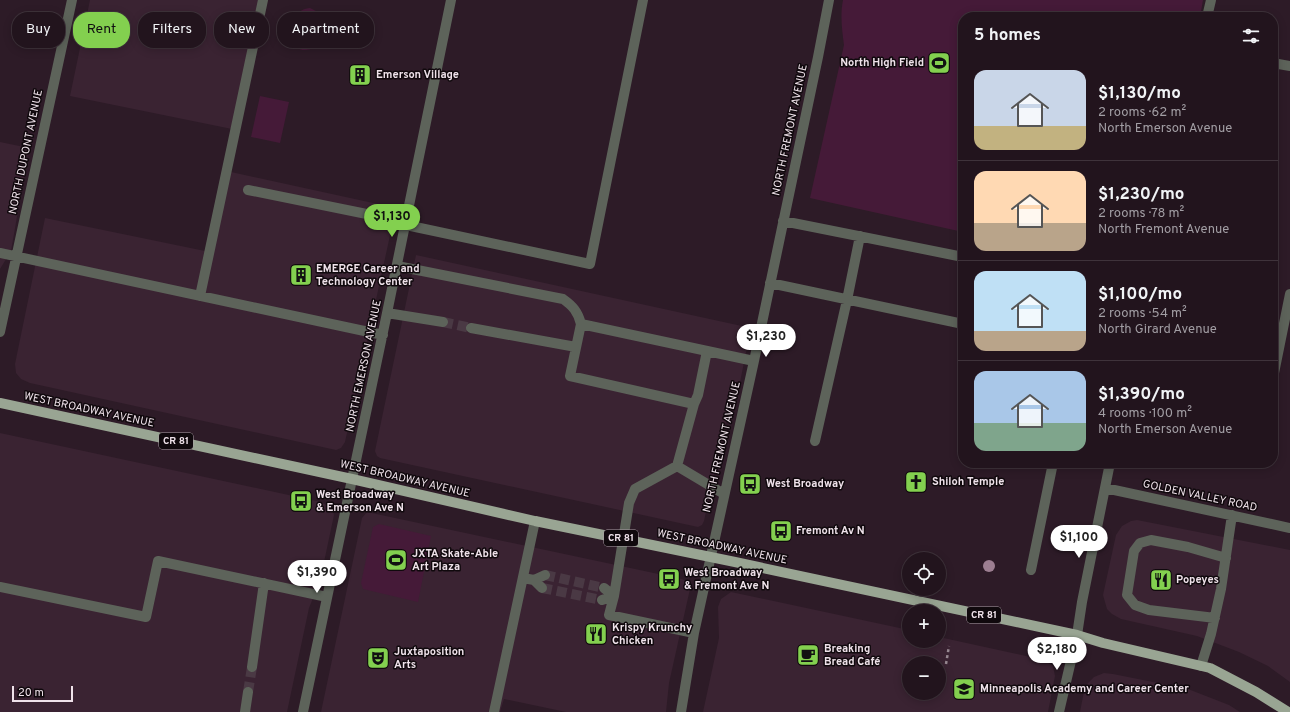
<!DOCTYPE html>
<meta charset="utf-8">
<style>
:root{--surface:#22141d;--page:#2a1d26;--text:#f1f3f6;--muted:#a29ea4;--line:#3f333b;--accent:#83d04f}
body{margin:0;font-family:Overpass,sans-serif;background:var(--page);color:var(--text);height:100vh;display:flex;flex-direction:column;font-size:15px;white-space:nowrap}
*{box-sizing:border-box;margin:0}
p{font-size:13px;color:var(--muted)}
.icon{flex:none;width:22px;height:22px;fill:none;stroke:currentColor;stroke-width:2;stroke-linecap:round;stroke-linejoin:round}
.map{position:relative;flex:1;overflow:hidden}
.sheet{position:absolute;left:958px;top:12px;width:320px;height:456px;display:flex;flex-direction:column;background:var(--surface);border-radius:16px;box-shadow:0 2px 10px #0003,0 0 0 1px var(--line)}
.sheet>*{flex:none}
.hud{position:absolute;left:12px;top:12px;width:380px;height:36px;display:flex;gap:8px}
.tools{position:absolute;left:902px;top:552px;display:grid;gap:8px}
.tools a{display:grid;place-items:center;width:44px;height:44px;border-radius:50%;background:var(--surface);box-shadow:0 2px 10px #0003,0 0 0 1px var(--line);font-size:20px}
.scale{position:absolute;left:12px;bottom:10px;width:61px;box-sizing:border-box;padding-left:4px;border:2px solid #efe2ea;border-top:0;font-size:11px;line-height:14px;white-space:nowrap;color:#efe2ea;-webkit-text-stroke:3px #10090d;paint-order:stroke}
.price{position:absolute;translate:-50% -34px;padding:0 9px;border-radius:14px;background:#fff;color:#222;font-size:13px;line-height:26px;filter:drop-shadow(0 1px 2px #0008)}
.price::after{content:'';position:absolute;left:50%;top:24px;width:12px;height:9px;margin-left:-6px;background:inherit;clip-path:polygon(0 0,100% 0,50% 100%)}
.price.current{background:var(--accent);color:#111}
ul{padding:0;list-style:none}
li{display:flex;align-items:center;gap:12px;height:100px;padding:0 16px}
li+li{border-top:1px solid var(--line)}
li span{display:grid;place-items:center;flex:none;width:112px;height:80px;border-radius:12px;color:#555}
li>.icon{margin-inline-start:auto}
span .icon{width:48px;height:48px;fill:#fffc;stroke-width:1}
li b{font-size:17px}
h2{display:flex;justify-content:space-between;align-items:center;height:48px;padding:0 16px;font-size:17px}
.tag{padding:0 14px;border-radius:16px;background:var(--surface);box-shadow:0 2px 10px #0003,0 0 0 1px var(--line);font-size:14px;line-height:36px}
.tag.current{background:var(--accent);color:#111}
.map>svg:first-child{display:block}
</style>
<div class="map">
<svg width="1290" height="712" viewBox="0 0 1290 712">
<rect width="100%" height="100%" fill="#2d1b27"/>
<path fill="#3a2332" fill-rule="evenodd" d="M90,0H260L232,129L70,96Z
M0,142L29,148L11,251L0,269Z
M222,170L396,208L345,442L341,448L336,450L30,383L21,379L16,373L15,364L45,218L205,251Z
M416,255L751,328L737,397L725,424L704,521L702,525L698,527L380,458L377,456L375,451Z
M0,433L321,502L331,508L333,511L334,515L320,581L309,608L287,712H0Z
M367,512L682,579L688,582L690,589L669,683L666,712H566L504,699L500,712H321L362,518Z
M1137,520L1290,550V682L1268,666L1239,652L1197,636L1121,619L1112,614L1107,609L1103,595L1116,535L1122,526L1131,521Z
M731,592L909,630V641H939V637L1044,660L1053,666L1055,676L1048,712H703L719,638L718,607L721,599ZM909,663H939V693H909Z
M1104,673L1113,674L1188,689L1229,705L1240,712H1080L1085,686L1094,677Z"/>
<path fill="#451a38" d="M843,0H1203L1200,17H963V232L810,198L844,45C842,30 840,15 843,0Z
M310,8L320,13C323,20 323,24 321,31C321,34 321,38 319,40C313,56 290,52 291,34C291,31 293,26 293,22C296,13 301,9 310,8Z
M260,96L289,102L280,143L251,137Z
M379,524L431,536L418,602L363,589L361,583L373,527Z"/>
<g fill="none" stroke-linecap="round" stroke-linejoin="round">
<path stroke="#4a3944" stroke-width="10" stroke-dasharray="10 5" stroke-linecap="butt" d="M443,322L471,328
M545,575L604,588
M542,588L602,600
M248,692L252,667"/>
<path stroke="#978891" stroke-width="2.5" stroke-dasharray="3 3" stroke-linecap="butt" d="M946,664L949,646"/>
<path stroke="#5d635a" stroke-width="10" d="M1207,17L1211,0
M1273,63L1290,66
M248,190L406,222
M783,221L963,257
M406,225L590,264L643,0
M0,253L383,335
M397,266L563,299C573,306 578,312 581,324L754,361
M770,283L963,324
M200,296L263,0
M387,313L443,322
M581,324L570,376L694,404L698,395L707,351
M471,328L576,347
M0,332L72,0
M1273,378L1290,294
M815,441L847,300L860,236
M677,466L724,494
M1105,488L1290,528
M1031,570L1053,463
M523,578L534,580L542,588
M534,580L545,575
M0,587L146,617L158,561L327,597
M604,588L614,596
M602,600L614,596
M1215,618L1149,610L1135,605L1127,595L1134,551L1140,543L1151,540L1188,547L1226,558
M694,633L609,615L614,596L629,503L635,489L677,466L694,404
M1201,666L1211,634L1221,589L1232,515
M252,667L264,583
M245,712L248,692
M303,712L387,313L451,0
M494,712L535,521
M681,712L694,633L754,361L818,57L829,0
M1059,712L1077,635L1082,602L1110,463"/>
<path stroke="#99a593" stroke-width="10" d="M0,403L352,479L535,521L735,562L1077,635L1103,643L1210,668L1256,692L1288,712"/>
</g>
<circle fill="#9c7e91" cx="989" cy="566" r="6"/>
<defs>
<g id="stadium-square" transform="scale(1.15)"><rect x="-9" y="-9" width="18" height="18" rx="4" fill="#83d04f" stroke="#10090d"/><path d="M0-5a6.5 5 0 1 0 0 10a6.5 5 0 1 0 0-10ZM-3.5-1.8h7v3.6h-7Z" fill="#111"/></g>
<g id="building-square" transform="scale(1.15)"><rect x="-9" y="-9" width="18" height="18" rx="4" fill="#83d04f" stroke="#10090d"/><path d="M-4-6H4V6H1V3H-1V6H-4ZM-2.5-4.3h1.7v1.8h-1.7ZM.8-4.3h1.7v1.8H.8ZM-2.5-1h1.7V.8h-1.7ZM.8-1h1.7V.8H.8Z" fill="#111"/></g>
<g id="church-square" transform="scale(1.15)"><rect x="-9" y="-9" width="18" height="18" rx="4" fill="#83d04f" stroke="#10090d"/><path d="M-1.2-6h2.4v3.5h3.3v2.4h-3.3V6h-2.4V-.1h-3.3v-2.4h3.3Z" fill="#111"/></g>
<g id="bus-square" transform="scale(1.15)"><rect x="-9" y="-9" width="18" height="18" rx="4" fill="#83d04f" stroke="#10090d"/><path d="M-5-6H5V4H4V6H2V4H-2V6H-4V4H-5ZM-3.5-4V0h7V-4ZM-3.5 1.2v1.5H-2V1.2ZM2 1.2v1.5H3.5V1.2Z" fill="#111"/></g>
<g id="restaurant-square" transform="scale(1.15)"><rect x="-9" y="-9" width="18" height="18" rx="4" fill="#83d04f" stroke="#10090d"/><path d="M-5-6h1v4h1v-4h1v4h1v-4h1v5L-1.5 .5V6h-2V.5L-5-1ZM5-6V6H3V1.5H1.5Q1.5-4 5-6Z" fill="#111"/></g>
<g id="cafe-square" transform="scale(1.15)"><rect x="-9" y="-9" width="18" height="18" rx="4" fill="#83d04f" stroke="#10090d"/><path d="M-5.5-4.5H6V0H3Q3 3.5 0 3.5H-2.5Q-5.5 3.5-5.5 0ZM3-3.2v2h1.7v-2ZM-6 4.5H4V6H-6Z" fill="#111"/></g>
<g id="theatre-square" transform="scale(1.15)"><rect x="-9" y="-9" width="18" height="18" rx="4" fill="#83d04f" stroke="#10090d"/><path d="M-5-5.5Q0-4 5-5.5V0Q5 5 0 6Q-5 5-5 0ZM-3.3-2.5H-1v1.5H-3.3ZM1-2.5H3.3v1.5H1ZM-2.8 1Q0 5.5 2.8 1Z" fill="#111"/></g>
<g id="school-square" transform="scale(1.15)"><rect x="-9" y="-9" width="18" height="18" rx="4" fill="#83d04f" stroke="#10090d"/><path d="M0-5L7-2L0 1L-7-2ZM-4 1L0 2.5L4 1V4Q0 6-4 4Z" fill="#111"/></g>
</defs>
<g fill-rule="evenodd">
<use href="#stadium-square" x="939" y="63"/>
<use href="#building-square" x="360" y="75"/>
<use href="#building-square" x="301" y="275"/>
<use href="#church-square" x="916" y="482"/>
<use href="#bus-square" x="750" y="484"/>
<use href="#bus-square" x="301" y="501"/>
<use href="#bus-square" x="781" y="531"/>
<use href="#stadium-square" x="396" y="560"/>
<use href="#bus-square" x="669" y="579"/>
<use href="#restaurant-square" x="1161" y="580"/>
<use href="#restaurant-square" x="596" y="634"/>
<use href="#cafe-square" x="808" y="655"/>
<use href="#theatre-square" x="378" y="658"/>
<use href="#school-square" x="964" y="689"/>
</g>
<g text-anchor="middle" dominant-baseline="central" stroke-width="3" stroke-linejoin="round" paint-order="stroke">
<g fill="#10090d" stroke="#aca1a8" stroke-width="1">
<rect x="159" y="433" width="34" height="16" rx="3"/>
<rect x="604" y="530" width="34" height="16" rx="3"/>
<rect x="967" y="607" width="34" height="16" rx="3"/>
</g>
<g font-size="10" font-weight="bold" fill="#efe2ea">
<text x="176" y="441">CR 81</text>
<text x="621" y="538">CR 81</text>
<text x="984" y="615">CR 81</text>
</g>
<g font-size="11" font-weight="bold" fill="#efe2ea" stroke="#10090d" text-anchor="start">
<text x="924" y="63" text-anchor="end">North High Field</text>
<text x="376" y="75">Emerson Village</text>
<text x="316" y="269">EMERGE Career and<tspan x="316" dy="13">Technology Center</tspan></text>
<text x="932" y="482">Shiloh Temple</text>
<text x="766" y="484">West Broadway</text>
<text x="316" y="495">West Broadway<tspan x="316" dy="13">&amp; Emerson Ave N</tspan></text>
<text x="796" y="531">Fremont Av N</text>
<text x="412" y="554">JXTA Skate-Able<tspan x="412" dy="13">Art Plaza</tspan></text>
<text x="684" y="573">West Broadway<tspan x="684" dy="13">&amp; Fremont Ave N</tspan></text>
<text x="1176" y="580">Popeyes</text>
<text x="612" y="628">Krispy Krunchy<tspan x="612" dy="13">Chicken</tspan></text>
<text x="824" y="649">Breaking<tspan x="824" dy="13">Bread Café</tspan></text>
<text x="394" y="652">Juxtaposition<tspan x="394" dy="13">Arts</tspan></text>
<text x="980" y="689">Minneapolis Academy and Career Center</text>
</g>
<g font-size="11" fill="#efe2ea" stroke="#10090d">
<text transform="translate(790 130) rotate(-78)">NORTH FREMONT AVENUE</text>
<text transform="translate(26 152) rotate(-78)">NORTH DUPONT AVENUE</text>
<text transform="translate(364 366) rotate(-78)">NORTH EMERSON AVENUE</text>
<text transform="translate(89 410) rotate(12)">WEST BROADWAY AVENUE</text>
<text transform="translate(722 447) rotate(-77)">NORTH FREMONT AVENUE</text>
<text transform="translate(405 479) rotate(13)">WEST BROADWAY AVENUE</text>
<text transform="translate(1200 496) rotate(12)">GOLDEN VALLEY ROAD</text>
<text transform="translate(722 547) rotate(12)">WEST BROADWAY AVENUE</text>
</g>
</g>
</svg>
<div class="tools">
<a><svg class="icon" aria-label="locate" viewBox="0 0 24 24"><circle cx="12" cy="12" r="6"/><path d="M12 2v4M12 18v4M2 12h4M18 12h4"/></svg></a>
<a>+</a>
<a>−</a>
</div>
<div class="scale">20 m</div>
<b class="price current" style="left:392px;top:238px">$1,130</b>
<b class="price" style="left:766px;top:358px">$1,230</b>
<b class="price" style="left:1079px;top:559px">$1,100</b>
<b class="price" style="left:317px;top:594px">$1,390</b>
<b class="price" style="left:1057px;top:671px">$2,180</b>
<div class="hud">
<a class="tag">Buy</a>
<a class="tag current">Rent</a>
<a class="tag">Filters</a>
<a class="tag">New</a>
<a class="tag">Apartment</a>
</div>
<section class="sheet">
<h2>5 homes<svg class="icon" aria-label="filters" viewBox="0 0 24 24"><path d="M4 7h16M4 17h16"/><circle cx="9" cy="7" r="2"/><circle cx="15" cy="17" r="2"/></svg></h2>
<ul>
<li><span style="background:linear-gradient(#c9d6e8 70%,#c2b280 0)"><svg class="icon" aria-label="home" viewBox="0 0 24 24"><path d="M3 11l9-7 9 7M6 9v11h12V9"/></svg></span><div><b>$1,130/mo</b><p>2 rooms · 62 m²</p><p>North Emerson Avenue</p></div></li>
<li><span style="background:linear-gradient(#ffd9b3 65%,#b9a48a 0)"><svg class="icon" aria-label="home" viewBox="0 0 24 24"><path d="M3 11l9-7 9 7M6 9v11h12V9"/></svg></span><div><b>$1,230/mo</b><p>2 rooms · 78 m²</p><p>North Fremont Avenue</p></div></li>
<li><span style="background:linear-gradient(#bfe0f5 75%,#b9a48a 0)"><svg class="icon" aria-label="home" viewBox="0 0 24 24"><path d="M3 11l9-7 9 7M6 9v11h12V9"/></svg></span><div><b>$1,100/mo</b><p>2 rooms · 54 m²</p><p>North Girard Avenue</p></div></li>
<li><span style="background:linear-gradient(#a9c7e8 65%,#7fa58c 0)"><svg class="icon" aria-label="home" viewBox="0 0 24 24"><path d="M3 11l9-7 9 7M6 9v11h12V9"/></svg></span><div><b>$1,390/mo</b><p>4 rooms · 100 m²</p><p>North Emerson Avenue</p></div></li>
</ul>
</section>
</div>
